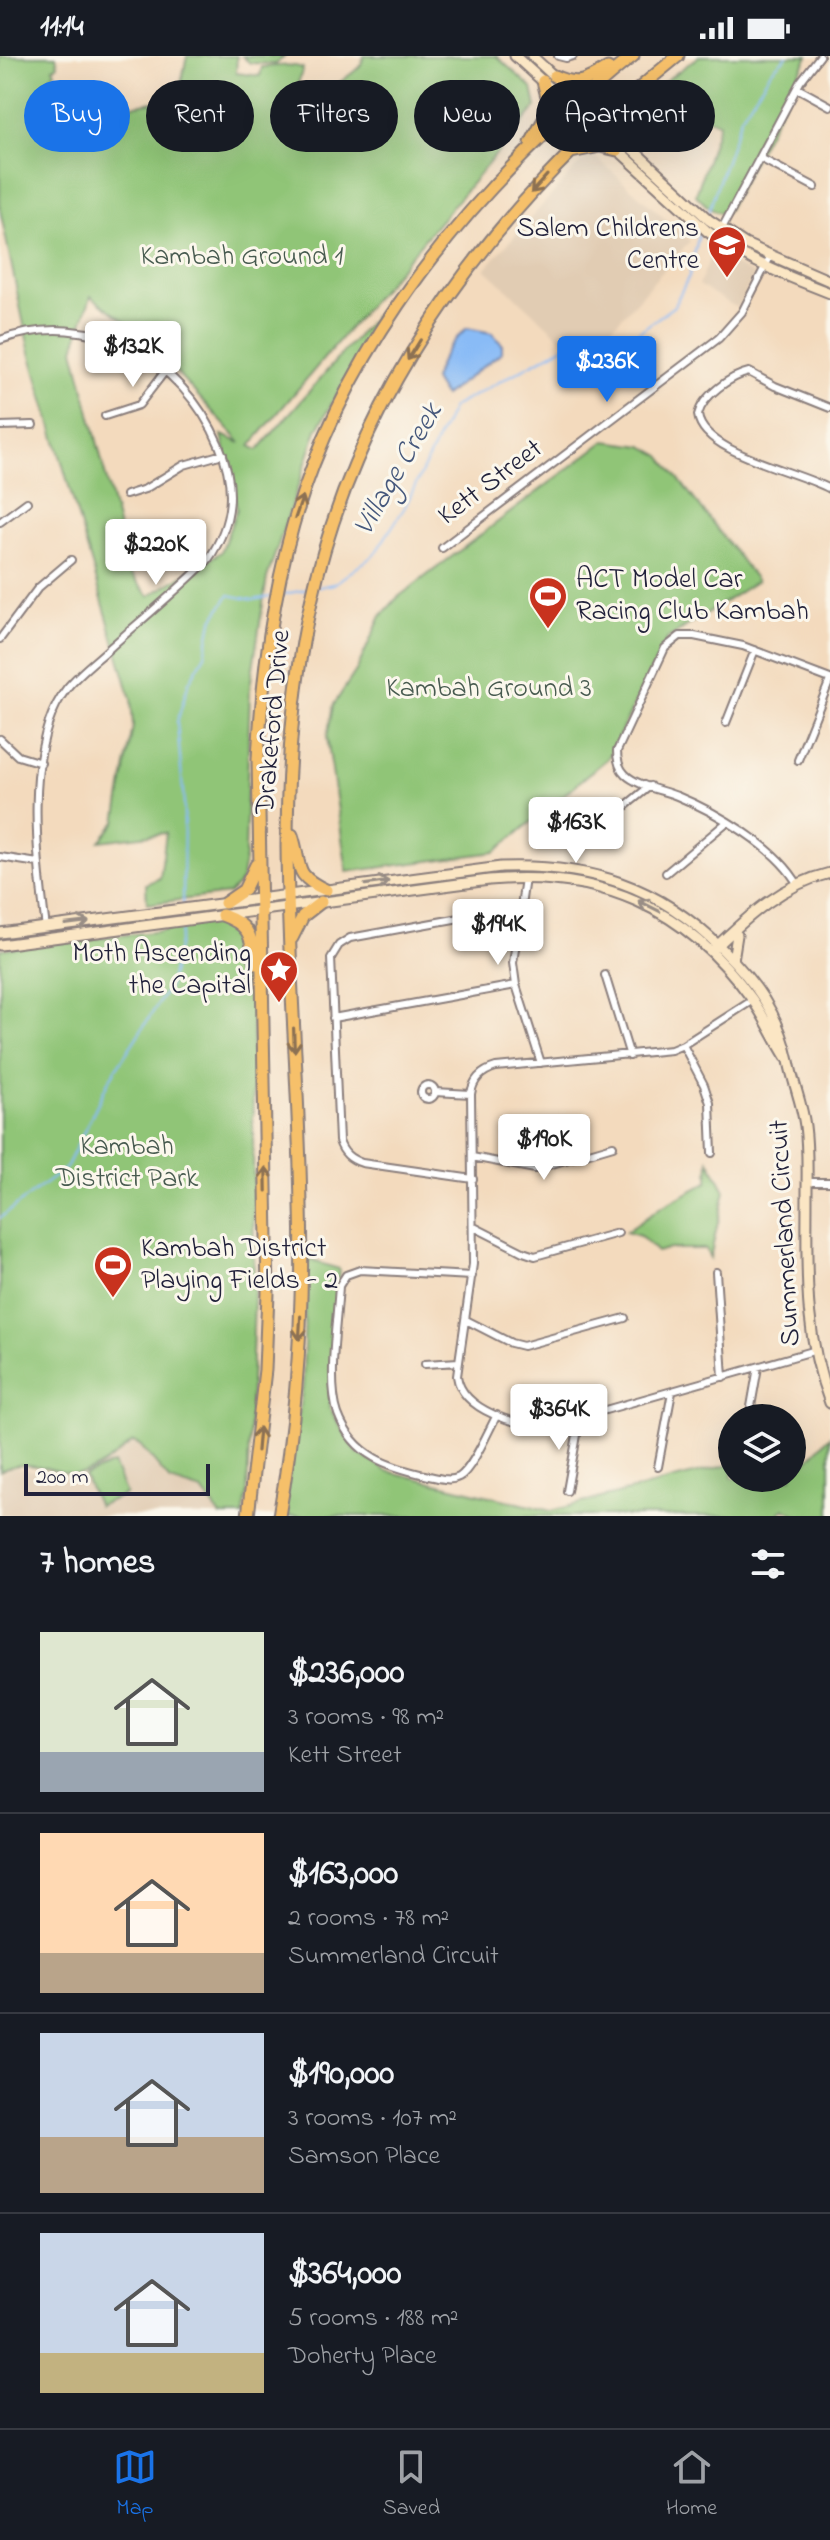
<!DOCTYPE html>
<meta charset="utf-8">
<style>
:root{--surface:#171b24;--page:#20242c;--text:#f1f3f6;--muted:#9ea1a6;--line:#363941;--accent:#1a73e8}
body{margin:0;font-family:"Indie Flower",sans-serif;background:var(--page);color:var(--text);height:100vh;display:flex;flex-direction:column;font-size:30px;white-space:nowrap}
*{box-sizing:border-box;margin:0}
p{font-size:26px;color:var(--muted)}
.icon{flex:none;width:44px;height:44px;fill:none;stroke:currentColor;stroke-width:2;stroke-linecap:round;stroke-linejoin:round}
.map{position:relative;height:1460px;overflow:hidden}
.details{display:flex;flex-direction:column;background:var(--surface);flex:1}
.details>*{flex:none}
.banner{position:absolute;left:24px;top:24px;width:782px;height:72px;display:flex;gap:16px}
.fabs{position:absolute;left:718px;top:1348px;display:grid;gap:16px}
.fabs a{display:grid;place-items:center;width:88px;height:88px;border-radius:50%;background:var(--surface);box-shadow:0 8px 32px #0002;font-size:40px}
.scale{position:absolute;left:24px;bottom:20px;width:186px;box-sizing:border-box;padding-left:8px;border:4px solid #22223b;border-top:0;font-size:22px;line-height:28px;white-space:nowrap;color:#22223b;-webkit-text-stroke:6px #fbf7ec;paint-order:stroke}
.price{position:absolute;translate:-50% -68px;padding:0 18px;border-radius:8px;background:#fff;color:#222;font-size:26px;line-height:52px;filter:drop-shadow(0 2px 4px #0008)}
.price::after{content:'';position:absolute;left:50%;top:48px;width:24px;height:18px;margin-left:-12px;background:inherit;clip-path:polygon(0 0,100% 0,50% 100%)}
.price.current{background:var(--accent);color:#fff}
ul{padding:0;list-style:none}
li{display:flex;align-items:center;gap:24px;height:200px;padding:0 40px}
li+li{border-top:2px solid var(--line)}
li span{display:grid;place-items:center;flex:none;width:224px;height:160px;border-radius:0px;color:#555}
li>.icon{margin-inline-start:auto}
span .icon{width:96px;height:96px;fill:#fffc;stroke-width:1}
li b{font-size:34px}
h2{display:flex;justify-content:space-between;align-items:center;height:96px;padding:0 40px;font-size:34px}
.chip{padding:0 28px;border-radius:36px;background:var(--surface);box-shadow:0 8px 32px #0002;font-size:28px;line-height:72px}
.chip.current{background:var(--accent);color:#fff}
.status{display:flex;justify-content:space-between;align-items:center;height:56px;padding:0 40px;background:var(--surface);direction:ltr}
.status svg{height:22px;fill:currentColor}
.tabs{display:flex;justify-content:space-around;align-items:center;height:112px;border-top:2px solid var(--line);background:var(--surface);font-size:22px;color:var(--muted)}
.tabs a{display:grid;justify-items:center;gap:4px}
.tabs .current{color:var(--accent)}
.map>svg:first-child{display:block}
</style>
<div class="status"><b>11:14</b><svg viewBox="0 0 49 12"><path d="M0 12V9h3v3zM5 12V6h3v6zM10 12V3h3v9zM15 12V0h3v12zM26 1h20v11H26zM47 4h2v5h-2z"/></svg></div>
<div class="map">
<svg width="830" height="1460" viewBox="0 0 830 1460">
<rect width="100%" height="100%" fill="#fbf7ec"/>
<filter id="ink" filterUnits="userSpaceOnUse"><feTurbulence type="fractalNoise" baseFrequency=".0125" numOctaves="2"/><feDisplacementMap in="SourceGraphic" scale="16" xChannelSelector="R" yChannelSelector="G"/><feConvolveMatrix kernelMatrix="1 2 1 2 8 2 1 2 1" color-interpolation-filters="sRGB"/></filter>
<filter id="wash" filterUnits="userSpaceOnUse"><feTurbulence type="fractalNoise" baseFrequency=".006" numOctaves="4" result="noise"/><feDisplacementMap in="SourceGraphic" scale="32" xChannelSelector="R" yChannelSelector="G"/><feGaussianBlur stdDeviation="1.8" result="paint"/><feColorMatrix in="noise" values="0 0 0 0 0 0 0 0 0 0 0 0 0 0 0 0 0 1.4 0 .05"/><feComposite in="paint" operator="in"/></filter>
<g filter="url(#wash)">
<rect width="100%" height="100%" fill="#f3dabd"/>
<path fill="#e1ccb3" d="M590,96L690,185L584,303L485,213Z
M714,198L754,219L737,252L699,229L710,201Z
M132,1388L139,1390L168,1426L201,1436L220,1460H0V1418L13,1412L83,1419L113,1404Z"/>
<path fill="#90c577" stroke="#597459" stroke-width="2" fill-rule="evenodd" d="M0,0H56L58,9L53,12L55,16L48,24L71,63L87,57L178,42L187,0H237L236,17L260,20L262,11C277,11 288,7 303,12L293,43L310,49L360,11L364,0H496L532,32L536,51L250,390L258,394L393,239L317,374L267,522L250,631L245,799L242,824L229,838L147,848L146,828L160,822L166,777L100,785L116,766L133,670L131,643L29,293L0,154ZM91,240L140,276L241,387L222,379L237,453L221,496L149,540L130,517L74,293Z
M242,0H285L276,8L250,7Z
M699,0H808L726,157C713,159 704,147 696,139L719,67L669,47L667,52L657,49L643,88L623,79L637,46Z
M605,385L643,390L661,400L757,525L667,583L608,702L495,796L347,816L327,681L333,650L357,613L381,560L397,542Z
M218,865C247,868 245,880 252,905L254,1245L247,1440L243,1460H221L202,1435L170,1425L140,1389L133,1386C118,1397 103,1411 85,1417C62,1423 31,1398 0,1415V893L161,875Z
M709,1104L725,1135L710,1202L706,1193H667L657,1196L640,1180L626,1176L661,1151L708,1126Z
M306,1203L339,1213L330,1353L356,1396L387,1415L551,1455L732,1408V1422H792V1405L805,1407L830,1380V1460H798L784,1452L777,1460H283L303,1329Z
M113,1408L126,1438L98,1450L84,1420Z"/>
<path fill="#89bbf6" stroke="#566e98" stroke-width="2" d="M467,272L492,277L502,288V296L444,340L434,324C440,302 450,287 467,272Z"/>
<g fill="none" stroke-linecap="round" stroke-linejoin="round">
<path stroke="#89bbf6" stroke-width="2" d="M708,157L741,61L772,14L787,0
M319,531L334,528L374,499L405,451L453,351L580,282L634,279L640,275L674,250L689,220L700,174
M280,539L309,533
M183,850L184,748L177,666L189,626L205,599L212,565L229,539L253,544L270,541
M0,1162L66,1112L109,1024L169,931L183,868"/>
</g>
</g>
<g filter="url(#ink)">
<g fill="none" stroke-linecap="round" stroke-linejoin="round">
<g stroke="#8a7e7c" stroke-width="10">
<path id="street" d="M558,0L566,2L573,0
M797,32L830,50
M760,102L815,131
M720,176L800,26L820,0
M0,284C90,251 183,303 219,389C236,430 234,466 208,504C178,534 144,562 112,590C97,604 80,616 67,632C23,688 37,805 46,872
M830,352L775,330L749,316C731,320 702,340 698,359C703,398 799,415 830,433
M105,360L139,349L166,314
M0,370L33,369
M126,439L145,433L184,409L223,398
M0,466L27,446
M442,492L719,282L742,256L770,201
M0,583L38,532L71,504
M726,667L755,594
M0,683L18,700L41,707
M798,704L830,624
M581,786L650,730
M0,801L38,807
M666,817L727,766
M525,822L513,907L516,929L541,1007
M798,829C777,791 716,756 677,740C662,734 637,730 625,718C619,712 617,704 617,695L665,592L680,580H694L743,590L830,623
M605,919L630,1000
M753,944L683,989L671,994L496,1011C482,1015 473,1023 471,1038L473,1208L457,1320C462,1355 519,1371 549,1370L813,1295
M333,962L516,929
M683,989L704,1029L710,1047L712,1097
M421 1036a7 7 0 1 1 14 0a7 7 0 1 1-14 0Z
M435,1036L471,1038
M472,1101L535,1113L613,1090
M473,1123L362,1107C350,1103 343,1097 339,1085L331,902L339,889L350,882L520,851
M807,1126H830
M474,1171L523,1196L535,1200L618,1177
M716,1216L723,1321
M472,1220L360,1214L346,1219L339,1230C337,1265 327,1327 338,1358C354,1401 389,1411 429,1420C439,1422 450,1426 459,1421C472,1414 489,1373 497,1359
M466,1264L511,1287L523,1290L625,1262
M425,1308L459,1306
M749,1362L758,1311
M658,1411L672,1336
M567,1435L580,1362"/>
</g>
<g stroke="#8a7e7c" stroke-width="13">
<path id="secondary" d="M515,0L707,175C745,204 786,220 830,237
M532,0L709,164L745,188L830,225
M0,877L501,811C590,808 658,829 722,893C755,926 779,958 789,1005C793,1027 802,1047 805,1070C808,1092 807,1115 807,1137C807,1211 803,1276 830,1347
M0,889L489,824C600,814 686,851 752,943C765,961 774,982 786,1001
M714,893C748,860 783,828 830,817
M733,904L737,879"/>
</g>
<g stroke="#8a7e7c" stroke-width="15">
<path id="highway" d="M554,20C577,31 587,25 608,12
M619,81L630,50L641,39
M531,87L550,52L543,25
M571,96L600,90L617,94
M292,779C302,809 292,819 326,834
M225,847L244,834L256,809
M222,859C252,870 250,880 256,908
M292,882L303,860L321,846
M248,1460L265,1314L268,1237L258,703C262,623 271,546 293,469C338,311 440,174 560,64C583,42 607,19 633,0
M279,1460C297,1358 304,1254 301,1150C299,1030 288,911 287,791C287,709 293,626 311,546C360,323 504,140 678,0"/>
</g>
<use href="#street" stroke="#fff" stroke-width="6"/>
<use href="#secondary" stroke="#fbe6c4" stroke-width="9"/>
<use href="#highway" stroke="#f6c06b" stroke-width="11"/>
</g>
<defs><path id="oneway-shaft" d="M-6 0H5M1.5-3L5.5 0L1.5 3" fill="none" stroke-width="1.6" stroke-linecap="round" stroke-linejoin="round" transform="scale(2)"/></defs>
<g stroke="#8c7153">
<use href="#oneway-shaft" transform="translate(539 128) rotate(132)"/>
<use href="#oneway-shaft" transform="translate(414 294) rotate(122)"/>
<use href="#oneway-shaft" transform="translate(299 451) rotate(-71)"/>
<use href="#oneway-shaft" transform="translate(294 984) rotate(88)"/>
<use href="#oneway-shaft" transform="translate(266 1123) rotate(-91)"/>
<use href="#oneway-shaft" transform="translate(300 1272) rotate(93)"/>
<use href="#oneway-shaft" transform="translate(258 1383) rotate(-85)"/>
</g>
<g stroke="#998e86">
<use href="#oneway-shaft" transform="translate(377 827) rotate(-8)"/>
<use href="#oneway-shaft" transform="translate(649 850) rotate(-153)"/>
<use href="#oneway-shaft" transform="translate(77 867) rotate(-7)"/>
</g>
</g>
<defs>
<g id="school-pin" transform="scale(2)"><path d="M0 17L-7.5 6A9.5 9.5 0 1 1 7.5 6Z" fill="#c8321e" stroke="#fbf7ec"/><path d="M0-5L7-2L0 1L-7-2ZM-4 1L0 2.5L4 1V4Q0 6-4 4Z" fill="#fff"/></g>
<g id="stadium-pin" transform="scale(2)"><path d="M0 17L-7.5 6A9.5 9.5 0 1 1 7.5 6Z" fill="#c8321e" stroke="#fbf7ec"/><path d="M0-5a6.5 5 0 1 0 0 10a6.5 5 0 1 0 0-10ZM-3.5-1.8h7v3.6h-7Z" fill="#fff"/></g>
<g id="sight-pin" transform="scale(2)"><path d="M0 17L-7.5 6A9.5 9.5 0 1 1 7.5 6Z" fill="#c8321e" stroke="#fbf7ec"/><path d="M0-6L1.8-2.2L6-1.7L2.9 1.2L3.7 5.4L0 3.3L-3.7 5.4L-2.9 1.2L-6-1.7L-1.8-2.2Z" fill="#fff"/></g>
</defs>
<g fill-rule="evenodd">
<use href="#school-pin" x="727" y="189"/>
<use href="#stadium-pin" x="548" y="540"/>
<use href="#sight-pin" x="279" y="914"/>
<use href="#stadium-pin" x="113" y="1209"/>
</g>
<g text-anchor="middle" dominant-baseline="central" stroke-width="6" stroke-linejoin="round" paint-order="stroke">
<g font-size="28" fill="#22223b" stroke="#fbf7ec" text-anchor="end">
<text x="699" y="173">Salem Childrens<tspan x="699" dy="32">Centre</tspan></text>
<text x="576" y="524" text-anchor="start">ACT Model Car<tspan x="576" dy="32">Racing Club Kambah</tspan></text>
<text x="251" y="898">Moth Ascending<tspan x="251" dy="32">the Capital</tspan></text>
<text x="141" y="1193" text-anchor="start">Kambah District<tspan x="141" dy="32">Playing Fields - 2</tspan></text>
</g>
<g font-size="28" fill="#485b50" stroke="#fbf7ec">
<text x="242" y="201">Kambah Ground 1</text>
<text x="489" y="633">Kambah Ground 3</text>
<text x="127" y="1091">Kambah<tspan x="127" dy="32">District Park</tspan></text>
</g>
<g font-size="28" fill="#22223b" stroke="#fbf7ec">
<text transform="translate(491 427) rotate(-37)">Kett Street</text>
<text transform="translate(274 666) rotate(-85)">Drakeford Drive</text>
<text transform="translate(786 1177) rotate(-93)">Summerland Circuit</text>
</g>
<g font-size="30" font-style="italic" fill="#46587c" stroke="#fbf7ec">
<text transform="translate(399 414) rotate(-60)">Village Creek</text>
</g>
</g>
</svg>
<div class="fabs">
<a><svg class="icon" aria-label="layers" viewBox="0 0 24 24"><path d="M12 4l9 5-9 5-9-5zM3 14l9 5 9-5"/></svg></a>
</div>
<div class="scale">200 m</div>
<b class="price" style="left:133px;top:333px">$132K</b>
<b class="price current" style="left:607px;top:348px">$236K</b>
<b class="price" style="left:156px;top:531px">$220K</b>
<b class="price" style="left:576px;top:809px">$163K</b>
<b class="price" style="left:498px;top:911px">$194K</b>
<b class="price" style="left:544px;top:1126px">$190K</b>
<b class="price" style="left:559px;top:1396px">$364K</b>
<div class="banner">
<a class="chip current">Buy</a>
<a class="chip">Rent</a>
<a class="chip">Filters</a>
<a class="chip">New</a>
<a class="chip">Apartment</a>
</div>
</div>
<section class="details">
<h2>7 homes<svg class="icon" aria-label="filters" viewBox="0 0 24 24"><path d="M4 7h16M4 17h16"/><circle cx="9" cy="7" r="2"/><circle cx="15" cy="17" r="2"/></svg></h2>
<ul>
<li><span style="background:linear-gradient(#dfe7d0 75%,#9aa5b1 0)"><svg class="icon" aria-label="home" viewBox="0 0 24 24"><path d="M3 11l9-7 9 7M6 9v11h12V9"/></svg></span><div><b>$236,000</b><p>3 rooms · 98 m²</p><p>Kett Street</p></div></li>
<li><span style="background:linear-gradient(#ffd9b3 75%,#b9a48a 0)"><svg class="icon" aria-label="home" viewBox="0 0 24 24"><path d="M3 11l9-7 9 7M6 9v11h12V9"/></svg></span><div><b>$163,000</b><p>2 rooms · 78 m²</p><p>Summerland Circuit</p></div></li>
<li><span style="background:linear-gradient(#c9d6e8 65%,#b9a48a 0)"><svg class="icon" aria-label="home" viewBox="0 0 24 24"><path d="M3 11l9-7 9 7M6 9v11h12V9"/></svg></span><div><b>$190,000</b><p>3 rooms · 107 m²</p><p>Samson Place</p></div></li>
<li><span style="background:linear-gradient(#c9d6e8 75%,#c2b280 0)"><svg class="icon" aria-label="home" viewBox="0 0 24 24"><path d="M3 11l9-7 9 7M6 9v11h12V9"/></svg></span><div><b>$364,000</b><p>5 rooms · 188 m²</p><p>Doherty Place</p></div></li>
</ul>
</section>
<nav class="tabs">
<a class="current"><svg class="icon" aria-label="map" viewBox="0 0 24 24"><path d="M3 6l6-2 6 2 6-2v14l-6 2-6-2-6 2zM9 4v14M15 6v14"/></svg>Map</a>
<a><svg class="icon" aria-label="saved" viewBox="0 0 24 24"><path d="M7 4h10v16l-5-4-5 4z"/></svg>Saved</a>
<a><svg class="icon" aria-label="home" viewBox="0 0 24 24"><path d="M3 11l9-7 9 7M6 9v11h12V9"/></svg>Home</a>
</nav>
